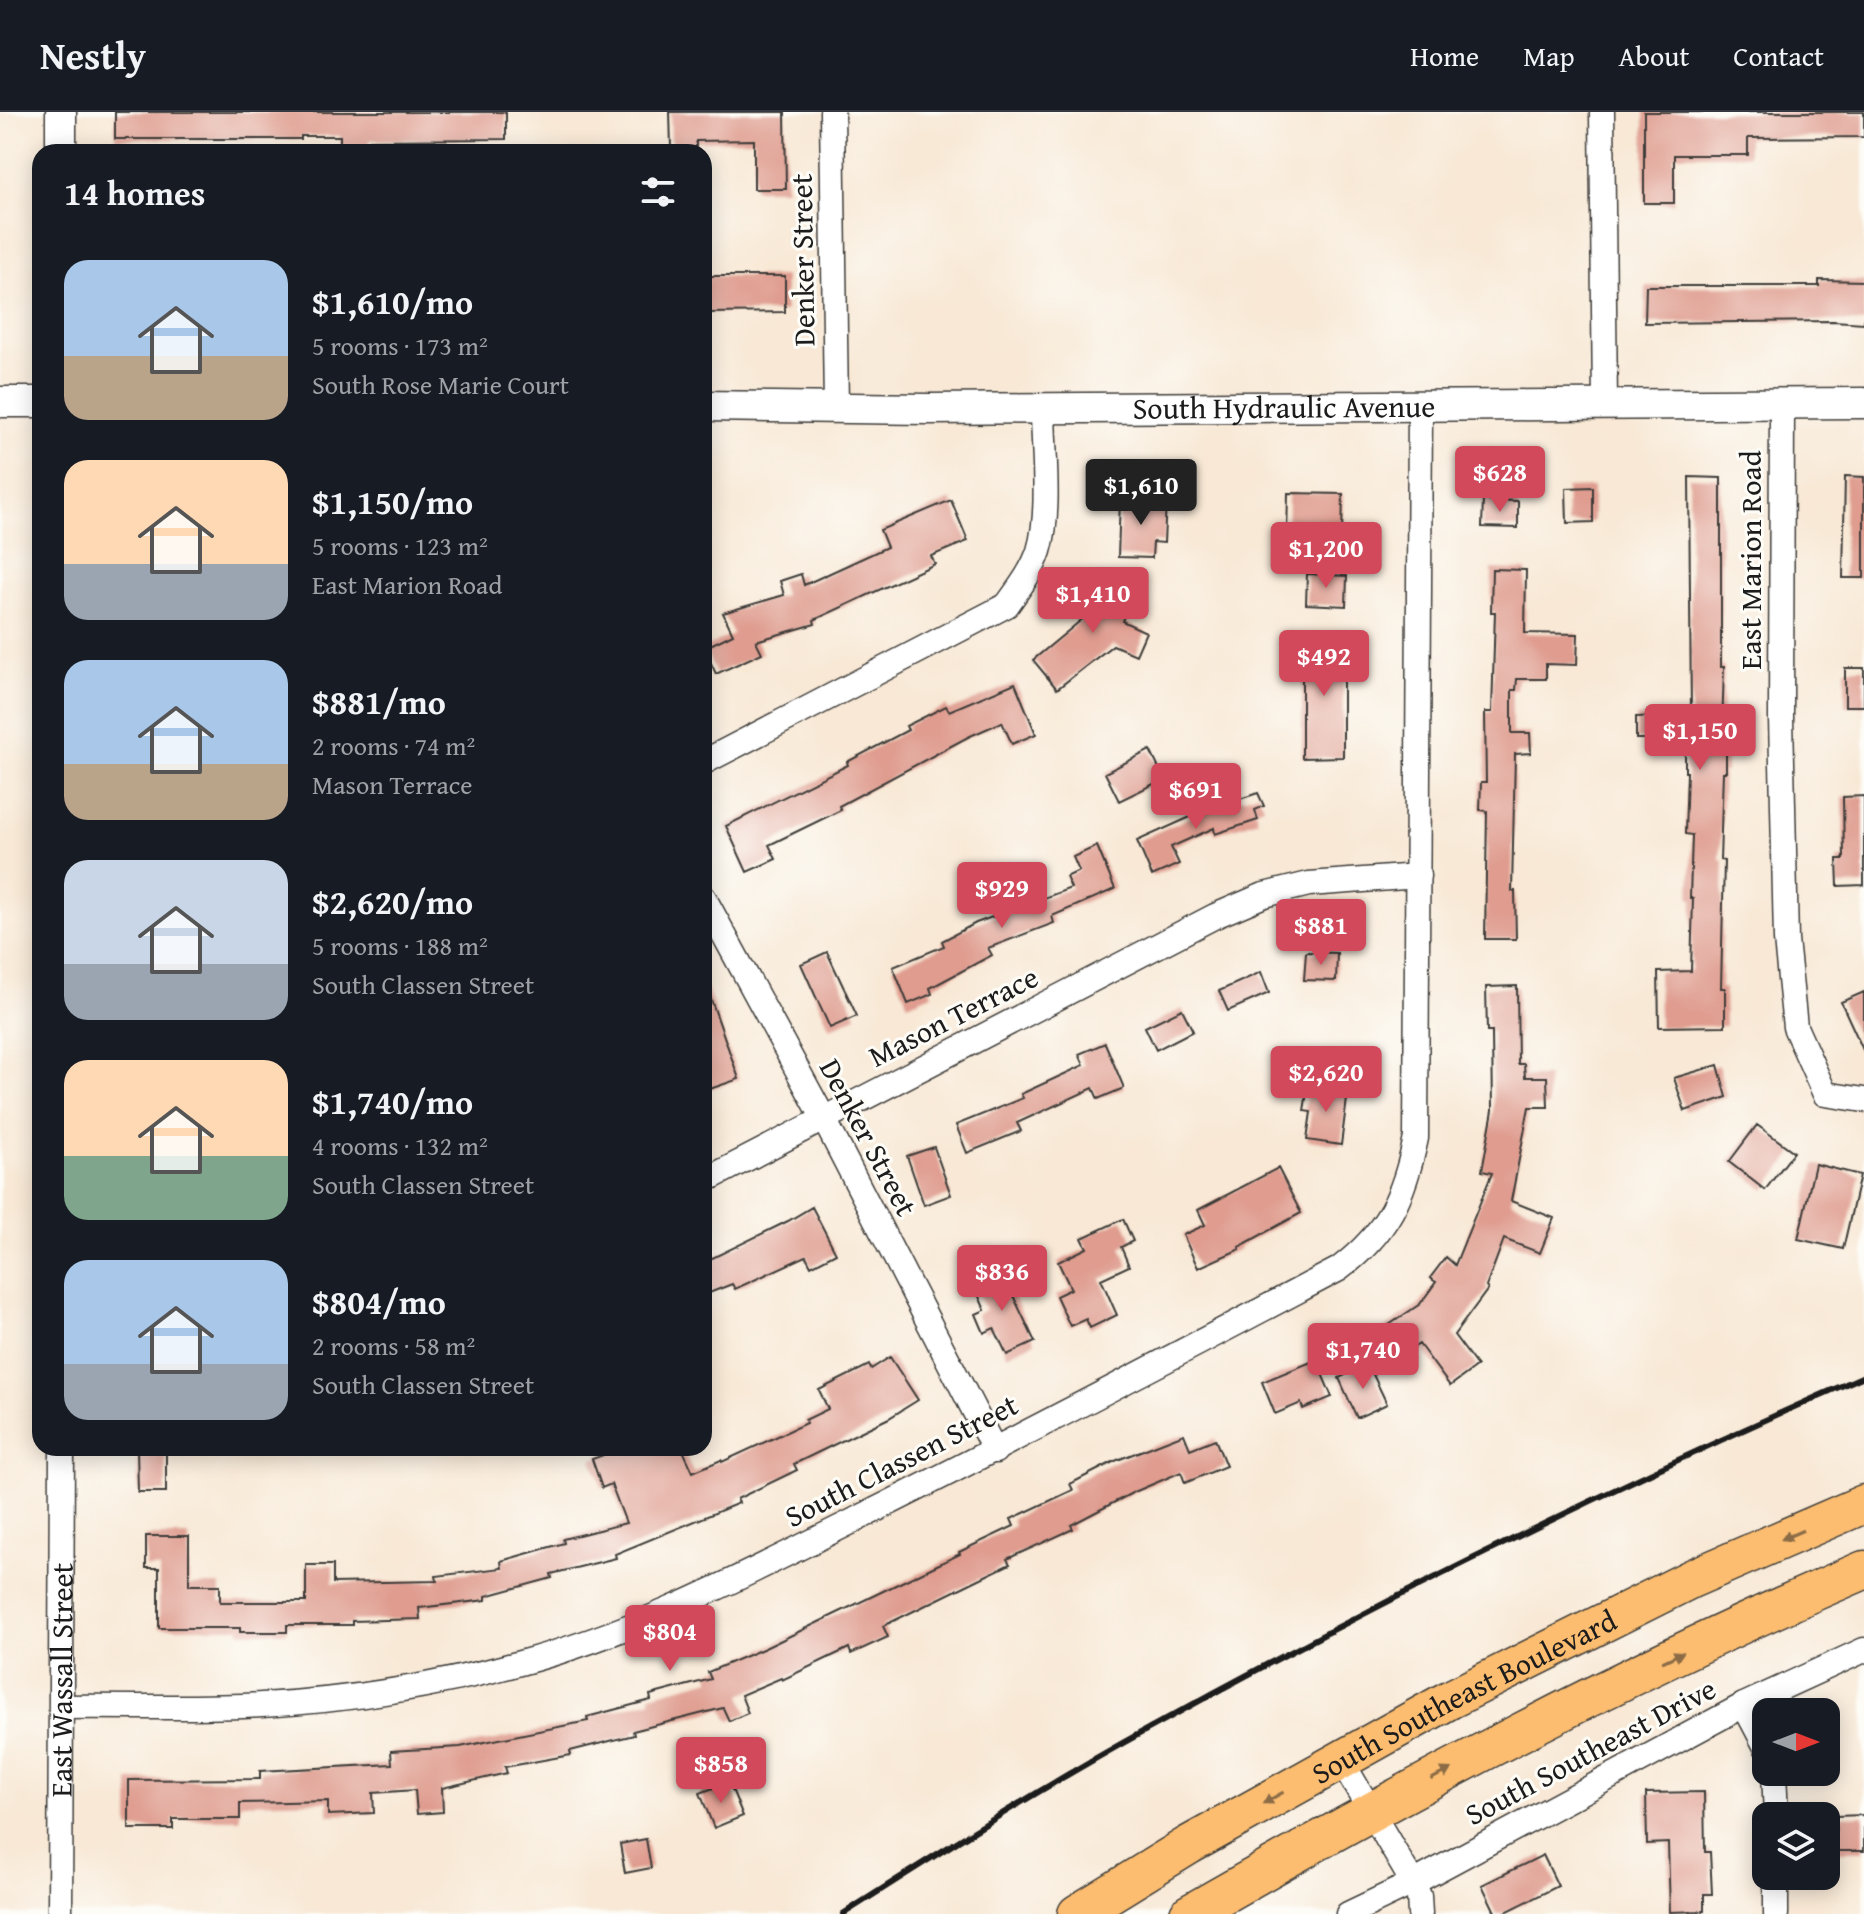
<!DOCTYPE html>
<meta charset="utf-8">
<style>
:root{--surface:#171b24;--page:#242831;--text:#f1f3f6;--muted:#9ea1a6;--line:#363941;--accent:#d1495b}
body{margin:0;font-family:"Gentium Book Plus",serif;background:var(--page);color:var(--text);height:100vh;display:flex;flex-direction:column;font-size:30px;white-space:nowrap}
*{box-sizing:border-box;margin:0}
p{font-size:26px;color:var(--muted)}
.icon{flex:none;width:44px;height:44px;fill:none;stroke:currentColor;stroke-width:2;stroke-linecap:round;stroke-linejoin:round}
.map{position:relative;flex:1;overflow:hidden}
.drawer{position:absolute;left:32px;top:32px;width:680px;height:1312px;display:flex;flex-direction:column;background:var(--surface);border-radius:24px;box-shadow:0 4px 20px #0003}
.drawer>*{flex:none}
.needle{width:52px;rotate:90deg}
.fabs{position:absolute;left:1752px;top:1586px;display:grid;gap:16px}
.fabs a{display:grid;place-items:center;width:88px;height:88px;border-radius:16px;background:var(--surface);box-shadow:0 4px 20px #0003;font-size:40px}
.price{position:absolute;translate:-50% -68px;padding:0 18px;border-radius:8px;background:var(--accent);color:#fff;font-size:26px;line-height:52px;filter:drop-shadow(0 2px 4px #0008)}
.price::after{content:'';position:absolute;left:50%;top:48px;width:24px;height:18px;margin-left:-12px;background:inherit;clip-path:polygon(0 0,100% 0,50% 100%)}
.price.current{background:#222;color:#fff}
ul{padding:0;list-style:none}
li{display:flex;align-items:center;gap:24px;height:200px;padding:0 32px}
li span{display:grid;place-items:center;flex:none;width:224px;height:160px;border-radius:24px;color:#555}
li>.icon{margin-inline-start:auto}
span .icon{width:96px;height:96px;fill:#fffc;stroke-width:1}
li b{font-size:34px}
h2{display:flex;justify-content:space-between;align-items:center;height:96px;padding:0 32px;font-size:34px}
header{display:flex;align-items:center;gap:48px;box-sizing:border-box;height:112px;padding:0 40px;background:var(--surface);border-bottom:2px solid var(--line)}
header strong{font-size:38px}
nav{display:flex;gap:44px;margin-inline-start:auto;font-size:28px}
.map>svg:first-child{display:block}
</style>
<header>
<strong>Nestly</strong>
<nav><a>Home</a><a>Map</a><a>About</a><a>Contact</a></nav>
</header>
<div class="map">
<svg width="1864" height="1802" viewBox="0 0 1864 1802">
<rect width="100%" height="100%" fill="#fdfcf7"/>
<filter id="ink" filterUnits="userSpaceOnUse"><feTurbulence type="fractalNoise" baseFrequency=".0125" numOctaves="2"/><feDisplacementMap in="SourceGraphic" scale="16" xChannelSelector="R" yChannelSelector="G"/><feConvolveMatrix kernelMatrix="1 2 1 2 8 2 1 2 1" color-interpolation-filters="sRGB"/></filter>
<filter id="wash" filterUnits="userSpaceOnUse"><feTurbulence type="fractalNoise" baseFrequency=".006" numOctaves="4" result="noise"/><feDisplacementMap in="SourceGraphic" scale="32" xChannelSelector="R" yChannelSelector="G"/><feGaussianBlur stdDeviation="1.8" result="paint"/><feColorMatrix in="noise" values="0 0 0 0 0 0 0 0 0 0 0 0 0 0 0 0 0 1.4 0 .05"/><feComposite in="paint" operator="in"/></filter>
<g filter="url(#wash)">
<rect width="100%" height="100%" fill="#f8e8d5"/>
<g id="blocks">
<path fill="#df9c8f" d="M115,0H506V27L370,28L371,40H340V24H301V27H115Z
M670,0H785L786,77H754V28L696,29V35L671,36Z
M1644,0H1864V25L1748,26V43H1674V91H1644Z
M704,164H785V200L704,201Z
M1819,168L1864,169V211L1833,209L1645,211L1646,174H1819Z
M1845,364L1864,365V466H1843Z
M1689,365L1721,366V555H1724L1722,618H1726V660H1723L1720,748L1724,749L1721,876H1725V914L1659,915L1658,860L1691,859L1693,786H1690L1692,723L1685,722L1687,660H1685V636L1649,637V627H1636V605L1691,603Z
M1593,375V410L1567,411L1566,376Z
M1288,381L1343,382L1342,425H1287Z
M1120,386L1166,388L1164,431L1153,430L1152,446L1118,445Z
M951,388L968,429L931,444L935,452L814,508L815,512L756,529L762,541L716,562L704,536L733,522L723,501L784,483L780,469L801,462L804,473L887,435L880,418Z
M1483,388L1518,389V416L1482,415Z
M1492,457L1526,458L1525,521L1578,522L1577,553L1546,552V567H1517L1516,578H1512V621H1530L1531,641L1515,642L1512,779H1515L1516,827H1485L1487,699L1480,698L1481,670H1486L1485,600H1492L1495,500H1491Z
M1307,462L1347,464L1346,494L1306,492Z
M1102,466L1135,480L1122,509L1146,520L1136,543L1113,533L1057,577L1033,548L1085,505Z
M1302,531L1352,532V558H1343V645L1302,646Z
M1845,556H1864V594H1845Z
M1015,571L1036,622L1012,632L1002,610L968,625L839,694L841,698L769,733L776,747L747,760L726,714L848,653L847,650L908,618L906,614L946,594L949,599Z
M1150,638L1164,667L1119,689L1105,661Z
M1258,681L1264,694L1255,698L1258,708L1215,722L1214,716L1171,735L1179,752L1152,764L1137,729L1206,698Z
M1864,684V773L1838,774L1837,747H1844L1843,685Z
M1097,734L1115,777L1052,804L1054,811L988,836L992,843L930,876L932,882L908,892L893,855L944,834L942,829L976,811L1071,776L1066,765L1079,759L1073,745Z
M827,840L857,904L830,916L801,852Z
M1306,840L1337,841L1336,869L1304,868Z
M1261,860L1269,881L1228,899L1219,879Z
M1517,874L1518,952H1524L1525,965H1547L1548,995H1529L1511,1089L1554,1106L1540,1141L1504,1127L1486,1175L1488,1177L1454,1223L1477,1254L1450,1274L1419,1232L1392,1250L1374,1223L1420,1192L1436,1170L1430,1166L1446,1145L1455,1153L1492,1061L1482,1059L1493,998L1492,920H1487L1486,875Z
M707,876L739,967L710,977L704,958V877Z
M1864,880V940L1841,890Z
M1182,897L1193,919L1156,938L1145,915Z
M1105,931L1124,976L1098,987L1093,976L1017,1011L1021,1019L967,1041L956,1013L1023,986L1021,982L1084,953L1079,942Z
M1718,953L1727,985L1685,999L1674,966Z
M1308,973L1348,979L1341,1033L1307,1028L1311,1000L1304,999Z
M1757,1013L1794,1040L1765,1078L1729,1050Z
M934,1035L951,1083L924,1093L907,1044Z
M1815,1052L1860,1063L1843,1137L1798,1127Z
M1278,1056L1301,1101L1239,1135L1240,1137L1198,1156L1183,1123L1205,1113L1198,1098Z
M812,1095L836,1141L811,1154L806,1144L735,1177L732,1172L704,1183V1150L788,1109Z
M1123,1107L1133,1129L1121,1135L1129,1154L1101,1167L1117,1203L1090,1216L1086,1207L1070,1214L1056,1184L1071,1177L1058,1150L1087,1136L1082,1126Z
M1001,1158L1035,1230L1007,1243L994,1216L984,1221L976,1202L985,1198L973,1171Z
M890,1245L918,1288L889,1306L794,1352L797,1358L737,1387L739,1391L615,1442L616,1446L551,1462L552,1466L486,1484V1488L419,1496L420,1507L352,1509V1513H287V1520H240V1516H159V1456H146V1424H189V1473H220V1490H306V1453H333V1471L437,1469L436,1464L502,1456L501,1449L564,1431L563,1427L626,1411L611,1372L602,1376L592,1347L623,1336H682L693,1360L721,1348L722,1350L806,1311L805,1308L828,1297L819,1278L869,1253L871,1257Z
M1316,1248L1332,1285L1303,1297L1301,1291L1275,1302L1262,1270Z
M1368,1252L1387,1292L1357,1306L1339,1266Z
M1184,1322L1190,1337L1215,1327L1226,1354L1185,1371L1181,1360L1132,1381L1071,1413L1073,1417L1007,1447L1010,1452L883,1514L888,1525L851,1542L849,1536L782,1568L781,1566L741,1583L748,1601L729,1609L723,1596L633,1619L634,1623L570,1639L571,1643L505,1655L507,1661L442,1676L443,1700L417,1702L415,1678L373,1681L374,1701L328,1703V1689L240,1691V1707H173V1717H129V1668L260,1667V1659L392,1652L391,1639L460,1635L588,1609L587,1605L651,1588L650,1583L711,1567L708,1560L765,1536L960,1442L959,1440L1014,1414L1011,1407L1073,1378L1070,1372L1115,1349Z
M137,1336H166V1380H138Z
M729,1670L743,1704L714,1716L700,1681Z
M1704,1680L1705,1740H1710L1712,1782H1704V1799L1670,1800L1668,1731L1647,1732L1646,1681Z
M1864,1703V1739H1836L1835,1704Z
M646,1727L651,1756L625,1761L620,1732Z
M1543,1743L1558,1774L1502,1802H1496L1482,1773Z"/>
</g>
</g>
<g filter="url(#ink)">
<use href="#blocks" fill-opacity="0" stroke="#3d3b38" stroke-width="2"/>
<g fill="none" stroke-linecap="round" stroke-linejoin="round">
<g stroke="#3d3b38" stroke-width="27">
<g id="minor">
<path d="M832,0L836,296"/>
<path d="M1602,0L1605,292"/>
<path d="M1782,291L1781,606L1786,828L1795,915L1825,982L1864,988"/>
<path d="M704,650L1007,493C1019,476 1032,460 1039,439C1051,400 1043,337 1043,295"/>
<path d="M704,786L824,1007L995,1339"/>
<path d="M704,1069L1215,804L1264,783L1309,772L1418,764"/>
<path d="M1744,1593L1766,1635"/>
<path d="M62,1595C128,1594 195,1597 262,1593C348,1588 437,1574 520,1551C637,1520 742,1464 849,1411C1014,1329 1176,1243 1339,1157C1388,1120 1404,1084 1416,1026L1420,294"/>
<path d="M1341,1648L1413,1771L1419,1784L1420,1802"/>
<path d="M1774,1660L1776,1704"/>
<path d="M1776,1764V1802"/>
<path id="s1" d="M60,1802L62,1336"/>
<path d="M1348,1802L1413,1771L1744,1593L1864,1538"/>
</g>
</g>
<g stroke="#3d3b38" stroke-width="33">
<g id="tertiary">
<path d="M61,0V40"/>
<path d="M0,290H40"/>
<path id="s2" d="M704,294L928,297L1864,291"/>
</g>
</g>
<g stroke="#3d3b38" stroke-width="41">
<g id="primary">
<path id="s3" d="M1077,1802L1189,1733L1449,1588L1691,1467L1864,1392"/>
<path d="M1189,1802C1408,1676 1632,1557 1864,1458"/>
</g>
</g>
<use href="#minor" stroke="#fff" stroke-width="24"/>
<use href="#tertiary" stroke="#fff" stroke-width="30"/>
<use href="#primary" stroke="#fcbd6f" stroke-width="38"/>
<path stroke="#1c1c1c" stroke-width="6" d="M843,1802C943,1738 1044,1674 1148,1617C1381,1488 1620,1371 1864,1264"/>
</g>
<defs><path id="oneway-solid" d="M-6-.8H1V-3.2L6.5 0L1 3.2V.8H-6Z" transform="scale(2)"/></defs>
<g fill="#8c6c46">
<use href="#oneway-solid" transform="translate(1792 1423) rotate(157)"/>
<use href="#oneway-solid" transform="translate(1673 1545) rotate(-25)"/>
<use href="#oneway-solid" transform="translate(1441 1662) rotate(-28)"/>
<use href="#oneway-solid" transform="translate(1273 1686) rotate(151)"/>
</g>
</g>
<g text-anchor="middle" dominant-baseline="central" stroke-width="6" stroke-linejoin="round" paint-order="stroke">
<g font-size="30" fill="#1c1c1c" stroke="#fdfcf7">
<text transform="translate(802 148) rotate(-91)">Denker Street</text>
<text stroke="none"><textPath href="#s2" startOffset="580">South Hydraulic Avenue</textPath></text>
<text transform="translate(1750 448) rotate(-90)">East Marion Road</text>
<text transform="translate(953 904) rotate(-27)">Mason Terrace</text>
<text transform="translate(869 1025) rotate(62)">Denker Street</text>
<text transform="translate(901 1348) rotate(-27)">South Classen Street</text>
<text stroke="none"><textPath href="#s1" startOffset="234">East Wassall Street</textPath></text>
<text stroke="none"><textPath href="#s3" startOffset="444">South Southeast Boulevard</textPath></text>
<text transform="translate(1590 1639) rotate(-28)">South Southeast Drive</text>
</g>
</g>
</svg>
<div class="fabs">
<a><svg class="needle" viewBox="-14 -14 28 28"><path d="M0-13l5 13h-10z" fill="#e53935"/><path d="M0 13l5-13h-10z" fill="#9ea1a6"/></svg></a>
<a><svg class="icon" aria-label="layers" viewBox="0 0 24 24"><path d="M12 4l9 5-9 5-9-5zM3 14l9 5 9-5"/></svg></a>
</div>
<b class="price" style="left:1500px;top:402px">$628</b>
<b class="price current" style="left:1141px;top:415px">$1,610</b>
<b class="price" style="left:1326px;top:478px">$1,200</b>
<b class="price" style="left:1093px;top:523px">$1,410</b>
<b class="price" style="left:1324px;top:586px">$492</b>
<b class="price" style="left:1700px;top:660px">$1,150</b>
<b class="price" style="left:1196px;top:719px">$691</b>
<b class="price" style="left:1002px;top:818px">$929</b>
<b class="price" style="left:1321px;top:855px">$881</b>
<b class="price" style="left:1326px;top:1002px">$2,620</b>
<b class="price" style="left:1002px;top:1201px">$836</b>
<b class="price" style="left:1363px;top:1279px">$1,740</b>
<b class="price" style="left:670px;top:1561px">$804</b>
<b class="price" style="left:721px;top:1693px">$858</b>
<section class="drawer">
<h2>14 homes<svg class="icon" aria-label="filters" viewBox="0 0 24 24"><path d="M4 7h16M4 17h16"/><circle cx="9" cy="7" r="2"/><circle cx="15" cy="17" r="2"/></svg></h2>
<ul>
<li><span style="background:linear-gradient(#a9c7e8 60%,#b9a48a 0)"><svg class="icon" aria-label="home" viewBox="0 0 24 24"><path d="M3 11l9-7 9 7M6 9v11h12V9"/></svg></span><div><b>$1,610/mo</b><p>5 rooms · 173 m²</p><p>South Rose Marie Court</p></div></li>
<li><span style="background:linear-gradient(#ffd9b3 65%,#9aa5b1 0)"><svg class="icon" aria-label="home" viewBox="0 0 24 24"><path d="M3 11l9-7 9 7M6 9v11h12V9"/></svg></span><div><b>$1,150/mo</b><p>5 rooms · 123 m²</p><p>East Marion Road</p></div></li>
<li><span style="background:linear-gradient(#a9c7e8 65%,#b9a48a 0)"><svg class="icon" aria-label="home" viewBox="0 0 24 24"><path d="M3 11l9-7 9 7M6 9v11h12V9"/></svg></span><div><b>$881/mo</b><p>2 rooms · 74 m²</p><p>Mason Terrace</p></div></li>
<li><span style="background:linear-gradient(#c9d6e8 65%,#9aa5b1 0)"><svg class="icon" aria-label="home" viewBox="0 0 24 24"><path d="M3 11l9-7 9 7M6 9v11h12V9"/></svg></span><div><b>$2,620/mo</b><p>5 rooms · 188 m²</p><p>South Classen Street</p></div></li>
<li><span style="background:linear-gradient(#ffd9b3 60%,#7fa58c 0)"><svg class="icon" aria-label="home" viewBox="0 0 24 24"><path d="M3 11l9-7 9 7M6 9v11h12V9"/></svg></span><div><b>$1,740/mo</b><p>4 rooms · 132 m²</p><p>South Classen Street</p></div></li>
<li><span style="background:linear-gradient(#a9c7e8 65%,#9aa5b1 0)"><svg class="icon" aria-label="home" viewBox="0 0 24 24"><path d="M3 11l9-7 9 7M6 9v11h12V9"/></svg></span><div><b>$804/mo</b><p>2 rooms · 58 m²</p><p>South Classen Street</p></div></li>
</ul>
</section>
</div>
